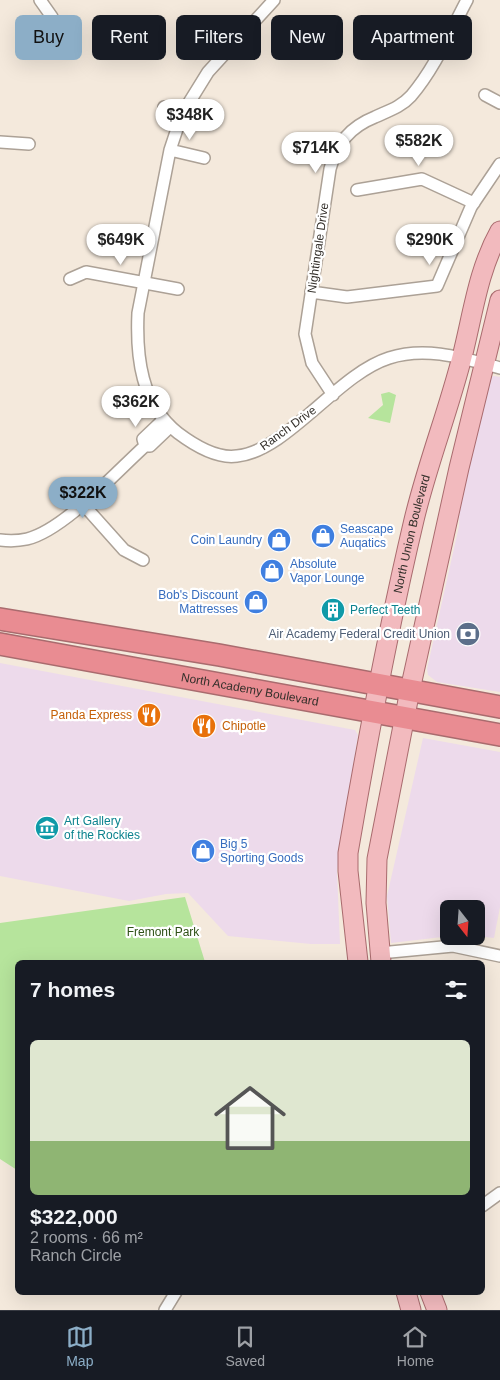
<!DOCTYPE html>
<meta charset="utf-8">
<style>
:root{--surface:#171b24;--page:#242831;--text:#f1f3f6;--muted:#9ea1a6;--line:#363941;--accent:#8caec7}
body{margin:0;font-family:Helvetica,sans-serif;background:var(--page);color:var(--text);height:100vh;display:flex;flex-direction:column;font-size:19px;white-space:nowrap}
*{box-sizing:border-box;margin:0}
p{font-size:16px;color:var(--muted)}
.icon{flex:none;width:28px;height:28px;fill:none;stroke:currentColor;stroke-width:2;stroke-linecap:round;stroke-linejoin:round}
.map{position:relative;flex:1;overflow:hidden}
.drawer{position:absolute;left:15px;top:960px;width:470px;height:335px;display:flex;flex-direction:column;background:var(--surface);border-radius:8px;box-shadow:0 5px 20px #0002}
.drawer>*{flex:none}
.hud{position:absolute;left:15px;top:15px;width:470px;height:45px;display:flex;gap:10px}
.needle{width:32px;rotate:163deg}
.controls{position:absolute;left:440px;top:900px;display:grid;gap:10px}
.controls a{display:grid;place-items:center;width:45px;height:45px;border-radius:8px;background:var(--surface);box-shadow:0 5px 20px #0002;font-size:25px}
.price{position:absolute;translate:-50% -42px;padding:0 11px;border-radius:18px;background:#fff;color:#222;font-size:16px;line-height:32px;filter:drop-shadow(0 1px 2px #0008)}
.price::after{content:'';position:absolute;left:50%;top:30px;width:15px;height:11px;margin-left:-8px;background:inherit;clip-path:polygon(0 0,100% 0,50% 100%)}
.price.on{background:var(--accent);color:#111}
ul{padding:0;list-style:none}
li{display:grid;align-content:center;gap:10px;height:265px;padding:0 15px}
li span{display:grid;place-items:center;height:155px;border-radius:8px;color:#555}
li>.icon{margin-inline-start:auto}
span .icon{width:90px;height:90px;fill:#fffc;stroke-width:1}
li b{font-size:21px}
h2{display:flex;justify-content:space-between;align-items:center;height:60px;padding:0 15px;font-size:21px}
.tag{padding:0 18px;border-radius:8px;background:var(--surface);box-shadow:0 5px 20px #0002;font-size:18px;line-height:45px}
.tag.on{background:var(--accent);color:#111}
.dock{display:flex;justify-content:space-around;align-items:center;height:70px;border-top:1px solid var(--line);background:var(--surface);font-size:14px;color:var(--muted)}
.dock a{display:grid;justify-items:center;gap:2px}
.dock .on{color:var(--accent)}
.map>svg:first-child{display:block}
</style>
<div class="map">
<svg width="500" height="1310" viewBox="0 0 500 1310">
<rect width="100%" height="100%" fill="#f4e9dc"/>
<path fill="#eddaeb" d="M494,376L500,377V692L437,682L428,675L427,669L459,526L460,491L491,377Z
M0,663L355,730L358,735L337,871L340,944H311L228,936L188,893L166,894L129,901L0,876Z
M423,738L500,752V907L494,938L476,936V909H449V936H451L391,943L387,896Z"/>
<path fill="#b6e49c" d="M389,392L396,395L390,423L368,418L383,405L381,394Z
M185,897L205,962H18L17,1170L0,1159V923Z"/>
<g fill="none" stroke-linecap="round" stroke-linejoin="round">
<g stroke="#aca196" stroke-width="14">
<path id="street" d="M40,0L52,17
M274,0L208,72L182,114L170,150L138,313C136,357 141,404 178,433C194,445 217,459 237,456C287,451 338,374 389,358C426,346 463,358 500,368
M485,95L500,103
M164,107L182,114
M0,142L29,144
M170,150L204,158
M357,190L422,179L474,203
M70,279L86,272L178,289
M311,292L347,297L437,286L471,207L500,164
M333,395L312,363L305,334L330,169C337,143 350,127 375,117C388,111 401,107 411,96C435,68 450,32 467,0
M145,446L143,439L163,420
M82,503L124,550L143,560
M0,540C9,541 18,541 27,539C64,530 116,472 145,446H150L170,427
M380,953L453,946L500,956
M482,1206L500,1193
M165,1310L176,1292"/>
</g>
<g stroke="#a96b6e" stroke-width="21">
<g id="primary">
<path id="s1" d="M358,962L348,871V853C367,742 388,630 414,520C427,465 448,412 462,357C473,314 478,270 500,231"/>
<path d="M381,962L376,903L377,859L410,690L459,468L500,300"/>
<path d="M406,1292L411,1310"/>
<path d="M430,1292L437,1310"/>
</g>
</g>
<g stroke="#a96b6e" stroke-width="24">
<g id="highway">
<path d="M0,619L219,655L500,707"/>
<path id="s2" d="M0,644L500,735"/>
</g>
</g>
<use href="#street" stroke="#fff" stroke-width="11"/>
<use href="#primary" stroke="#f2babe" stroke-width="19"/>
<use href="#highway" stroke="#e98c92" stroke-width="21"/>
</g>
<defs>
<g id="shop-disc" transform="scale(1.25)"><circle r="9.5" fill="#3f7fe0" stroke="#fff"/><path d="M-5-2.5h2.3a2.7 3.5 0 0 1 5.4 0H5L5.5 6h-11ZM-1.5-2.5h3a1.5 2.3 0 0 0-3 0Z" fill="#fff"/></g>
<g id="building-disc" transform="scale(1.25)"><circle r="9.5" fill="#0f9aa8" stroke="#fff"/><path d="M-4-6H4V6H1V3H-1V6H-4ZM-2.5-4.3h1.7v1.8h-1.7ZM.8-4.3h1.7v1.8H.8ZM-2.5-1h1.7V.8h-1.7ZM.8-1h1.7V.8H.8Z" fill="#fff"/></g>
<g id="bank-disc" transform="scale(1.25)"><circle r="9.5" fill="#5c6f8a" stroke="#fff"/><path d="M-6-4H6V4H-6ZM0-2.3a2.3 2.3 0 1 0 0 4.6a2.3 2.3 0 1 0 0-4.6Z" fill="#fff"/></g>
<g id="restaurant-disc" transform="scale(1.25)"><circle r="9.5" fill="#e8710a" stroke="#fff"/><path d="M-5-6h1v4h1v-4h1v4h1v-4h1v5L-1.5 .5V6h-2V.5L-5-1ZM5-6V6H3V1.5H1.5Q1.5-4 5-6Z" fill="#fff"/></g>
<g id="museum-disc" transform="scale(1.25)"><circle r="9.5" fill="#0f9aa8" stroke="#fff"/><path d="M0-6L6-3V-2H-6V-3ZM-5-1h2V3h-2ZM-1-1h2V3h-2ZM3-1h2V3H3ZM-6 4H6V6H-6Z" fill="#fff"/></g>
</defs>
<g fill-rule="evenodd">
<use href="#shop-disc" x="323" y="536"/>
<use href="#shop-disc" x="279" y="540"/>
<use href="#shop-disc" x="272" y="571"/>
<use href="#shop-disc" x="256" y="602"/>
<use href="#building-disc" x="333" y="610"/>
<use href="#bank-disc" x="468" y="634"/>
<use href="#restaurant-disc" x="149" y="715"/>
<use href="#restaurant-disc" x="204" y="726"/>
<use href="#museum-disc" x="47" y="828"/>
<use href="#shop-disc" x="203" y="851"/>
</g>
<g text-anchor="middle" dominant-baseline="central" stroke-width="4.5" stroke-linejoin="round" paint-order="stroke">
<g font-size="12" fill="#332f2a" stroke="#fff">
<text transform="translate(318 248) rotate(-82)">Nightingale Drive</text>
<text transform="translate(288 428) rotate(-36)">Ranch Drive</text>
<text stroke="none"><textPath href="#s1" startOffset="435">North Union Boulevard</textPath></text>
<text stroke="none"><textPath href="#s2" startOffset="254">North Academy Boulevard</textPath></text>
</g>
<g font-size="12" fill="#366cbe" stroke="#fff" text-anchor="start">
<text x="340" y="529">Seascape<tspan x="340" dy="14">Auqatics</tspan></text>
<text x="262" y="540" text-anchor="end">Coin Laundry</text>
<text x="290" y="564">Absolute<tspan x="290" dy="14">Vapor Lounge</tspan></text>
<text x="238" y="595" text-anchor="end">Bob's Discount<tspan x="238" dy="14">Mattresses</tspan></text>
<text x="220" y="844">Big 5<tspan x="220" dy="14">Sporting Goods</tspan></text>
</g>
<g font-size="12" fill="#0d838f" stroke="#fff" text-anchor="start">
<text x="350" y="610">Perfect Teeth</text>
<text x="64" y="821">Art Gallery<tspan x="64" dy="14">of the Rockies</tspan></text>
</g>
<g font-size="12" fill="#4e5e75" stroke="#fff" text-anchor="end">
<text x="450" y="634">Air Academy Federal Credit Union</text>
</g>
<g font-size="12" fill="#c56008" stroke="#fff" text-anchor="end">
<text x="132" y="715">Panda Express</text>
<text x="222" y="726" text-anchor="start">Chipotle</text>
</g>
<g font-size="12" fill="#2f5117" stroke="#fff">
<text x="163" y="932">Fremont Park</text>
</g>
</g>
</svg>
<div class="controls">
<a><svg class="needle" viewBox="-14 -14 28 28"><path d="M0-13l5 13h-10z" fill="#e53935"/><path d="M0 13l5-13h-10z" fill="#9ea1a6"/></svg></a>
</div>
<b class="price" style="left:190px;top:141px">$348K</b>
<b class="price" style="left:419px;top:167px">$582K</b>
<b class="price" style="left:316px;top:174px">$714K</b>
<b class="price" style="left:121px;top:266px">$649K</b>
<b class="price" style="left:430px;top:266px">$290K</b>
<b class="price" style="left:136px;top:428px">$362K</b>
<b class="price on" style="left:83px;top:519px">$322K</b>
<div class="hud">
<a class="tag on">Buy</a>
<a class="tag">Rent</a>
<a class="tag">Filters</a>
<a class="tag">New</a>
<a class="tag">Apartment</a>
</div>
<section class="drawer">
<h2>7 homes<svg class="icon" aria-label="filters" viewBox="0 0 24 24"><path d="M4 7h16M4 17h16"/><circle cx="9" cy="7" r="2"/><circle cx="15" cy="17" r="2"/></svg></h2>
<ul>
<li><span style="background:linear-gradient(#dfe7d0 65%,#8fb573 0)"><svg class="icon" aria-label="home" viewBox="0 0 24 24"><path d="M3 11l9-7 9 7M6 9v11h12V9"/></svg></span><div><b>$322,000</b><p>2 rooms · 66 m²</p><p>Ranch Circle</p></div></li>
</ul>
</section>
</div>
<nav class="dock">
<a class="on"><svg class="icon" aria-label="map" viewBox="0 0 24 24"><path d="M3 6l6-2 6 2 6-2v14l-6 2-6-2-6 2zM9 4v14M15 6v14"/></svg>Map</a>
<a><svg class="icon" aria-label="saved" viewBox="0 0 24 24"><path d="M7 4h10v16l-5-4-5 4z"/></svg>Saved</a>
<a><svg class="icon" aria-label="home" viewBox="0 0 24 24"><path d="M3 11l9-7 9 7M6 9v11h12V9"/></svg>Home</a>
</nav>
